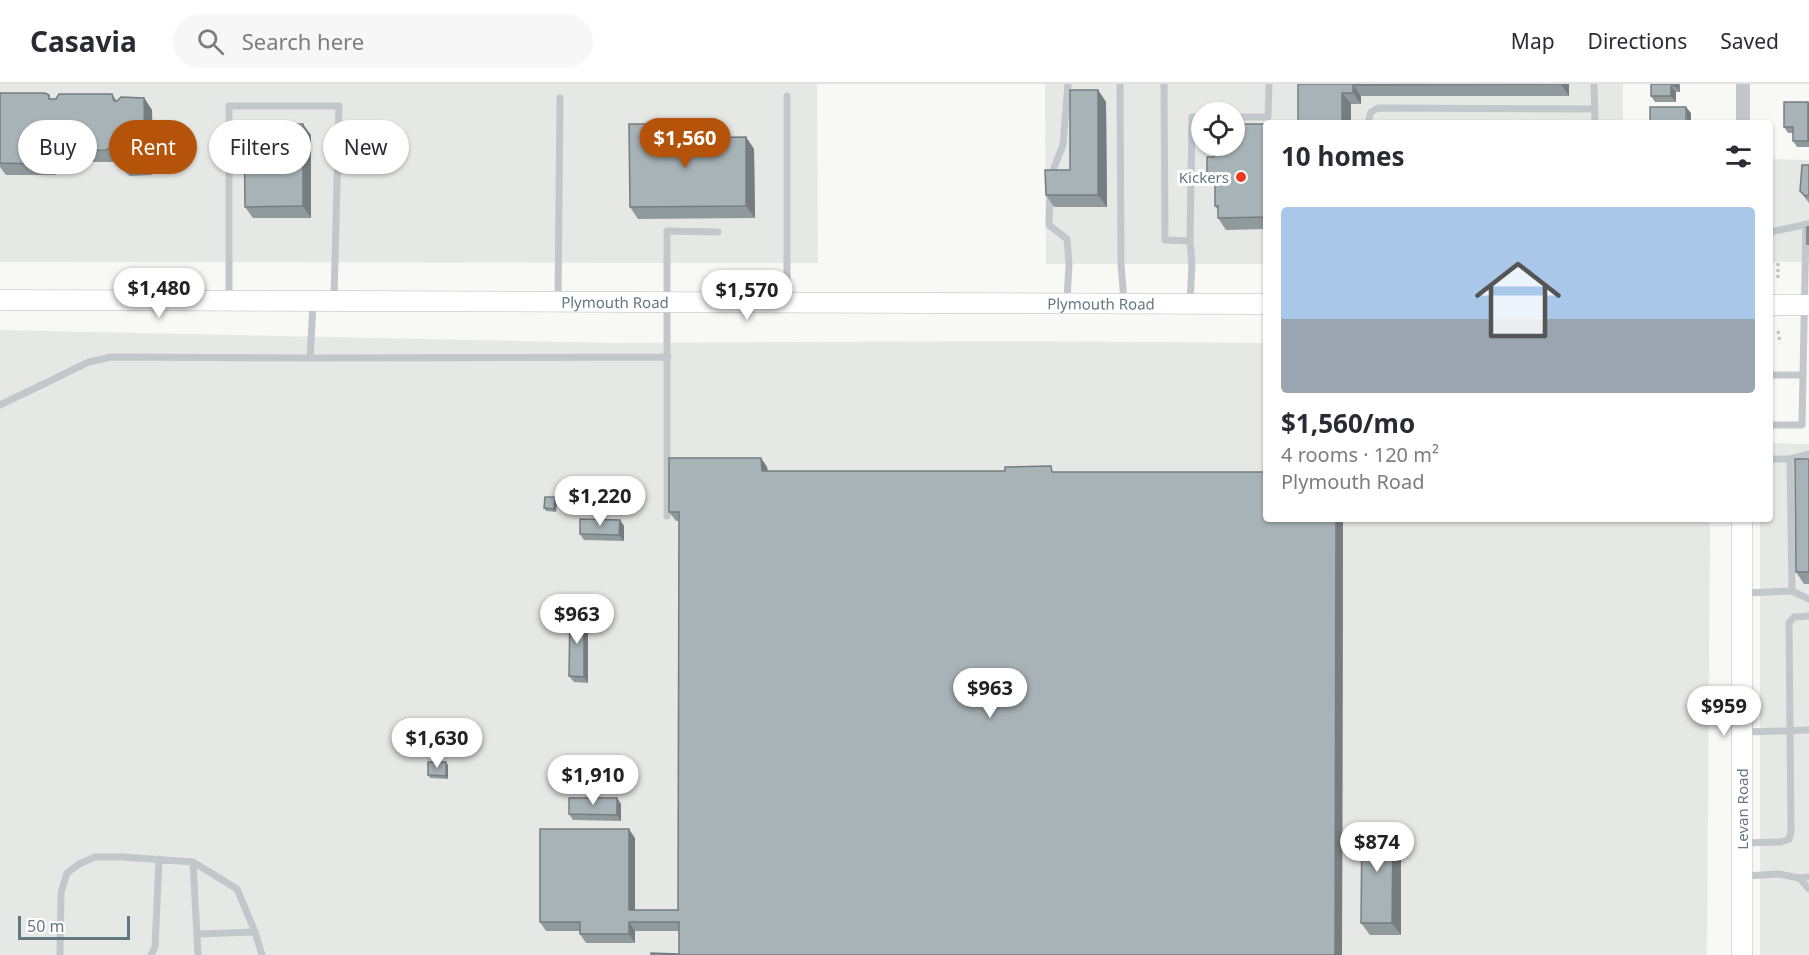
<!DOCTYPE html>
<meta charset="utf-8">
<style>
:root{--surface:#fff;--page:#f7f7f7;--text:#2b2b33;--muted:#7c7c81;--line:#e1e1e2;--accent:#b45309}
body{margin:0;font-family:"Noto Sans",sans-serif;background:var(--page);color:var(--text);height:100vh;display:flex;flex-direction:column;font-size:22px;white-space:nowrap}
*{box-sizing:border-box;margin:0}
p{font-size:20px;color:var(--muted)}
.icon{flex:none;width:33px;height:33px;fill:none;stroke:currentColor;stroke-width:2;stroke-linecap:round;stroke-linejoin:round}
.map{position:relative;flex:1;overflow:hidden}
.side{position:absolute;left:1263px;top:36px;width:510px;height:402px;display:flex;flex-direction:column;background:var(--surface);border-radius:6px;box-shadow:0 2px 4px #0004}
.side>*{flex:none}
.guide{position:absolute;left:18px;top:36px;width:570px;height:54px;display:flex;gap:12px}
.buttons{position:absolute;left:1191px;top:18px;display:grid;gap:12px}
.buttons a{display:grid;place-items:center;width:54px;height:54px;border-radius:50%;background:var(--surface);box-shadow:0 2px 4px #0004;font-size:30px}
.scale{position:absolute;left:18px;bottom:15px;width:112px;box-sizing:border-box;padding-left:6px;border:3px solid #627782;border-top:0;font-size:16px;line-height:21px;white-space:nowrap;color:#627782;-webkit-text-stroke:4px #fff;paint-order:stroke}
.price{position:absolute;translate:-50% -51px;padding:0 14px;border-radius:21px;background:#fff;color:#222;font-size:20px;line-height:39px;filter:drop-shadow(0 2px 3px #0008)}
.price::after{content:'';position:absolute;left:50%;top:36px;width:18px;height:14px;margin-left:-9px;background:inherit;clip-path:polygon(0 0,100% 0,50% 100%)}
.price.selected{background:var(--accent);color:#fff}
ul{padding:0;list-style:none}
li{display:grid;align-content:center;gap:12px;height:318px;padding:0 18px}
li+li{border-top:2px solid var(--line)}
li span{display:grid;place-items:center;height:186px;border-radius:6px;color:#555}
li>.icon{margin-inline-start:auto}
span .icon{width:108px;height:108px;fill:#fffc;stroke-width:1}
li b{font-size:26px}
h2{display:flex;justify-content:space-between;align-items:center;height:72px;padding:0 18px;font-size:26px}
.tag{padding:0 21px;border-radius:27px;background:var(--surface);box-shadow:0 2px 4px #0004;font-size:21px;line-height:54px}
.tag.selected{background:var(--accent);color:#fff}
header{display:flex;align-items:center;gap:36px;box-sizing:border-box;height:84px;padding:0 30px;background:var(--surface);border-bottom:2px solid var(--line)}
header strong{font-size:28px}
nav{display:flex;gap:33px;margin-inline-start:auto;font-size:21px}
.search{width:420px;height:54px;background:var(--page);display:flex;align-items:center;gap:15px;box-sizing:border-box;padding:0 21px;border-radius:33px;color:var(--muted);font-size:22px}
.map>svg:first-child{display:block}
</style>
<header>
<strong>Casavia</strong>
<div class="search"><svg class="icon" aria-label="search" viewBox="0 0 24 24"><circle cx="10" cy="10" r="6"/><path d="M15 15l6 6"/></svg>Search here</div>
<nav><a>Map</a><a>Directions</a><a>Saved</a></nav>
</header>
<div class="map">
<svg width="1809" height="871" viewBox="0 0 1809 871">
<rect width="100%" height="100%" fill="#f8f8f5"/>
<path fill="#e6e8e6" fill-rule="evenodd" d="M0,0H817L818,179L0,178Z
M1045,0H1623V39H1266V180H1046ZM1202,28H1234V62H1202Z
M1770,75L1809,76V178H1770Z
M0,246L613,259L1002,257L1266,259V435H1710L1707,871H0Z
M1770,359L1809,360V871H1760V435H1770Z"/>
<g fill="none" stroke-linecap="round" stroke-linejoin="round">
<g stroke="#b3bbbf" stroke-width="21">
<g id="secondary">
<path id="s1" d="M0,216L1266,220"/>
<path d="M1770,221H1809"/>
<path d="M1742,435V871"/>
</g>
</g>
<path stroke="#bbbfc1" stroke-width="3" stroke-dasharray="3 3" stroke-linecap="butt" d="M1778,194V177
M1778,247L1780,259"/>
<path stroke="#c1c7ca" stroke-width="7" d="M1120,0L1121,180L1124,217
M1164,0L1165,156L1190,157L1192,33H1202
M1594,0L1595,39
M1234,33H1268L1269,0
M1368,39L1371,28L1378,24L1595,25
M1050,94L1063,61L1068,0
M1050,108L1049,141L1067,155L1069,180L1067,216
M1770,148L1809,140
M229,214V22H339L334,214
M558,215L560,14
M787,216V12
M1190,217L1192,180L1190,157
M313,220L310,274L668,273
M1770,291H1803L1806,140
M0,321L89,278L111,273L310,274
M1770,341H1802L1803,291
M1770,375H1790L1809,370
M1790,375L1792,507
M667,432V147L718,148
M1745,509L1792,507L1809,515
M1745,648L1809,646
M1743,759L1781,758L1789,755L1791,748L1789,539L1794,533L1809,532
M193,778L198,871
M1745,792L1779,790L1799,794L1809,805
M1799,794L1809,793
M197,850L255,848
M60,871L61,809L67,789L79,780L95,773H123L193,778L237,805L255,848L262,871
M151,871L155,863L159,775"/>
<path stroke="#c1c7ca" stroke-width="14" d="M1743,39V0"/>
<use href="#secondary" stroke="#fff" stroke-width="20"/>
</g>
<path fill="#909a9d" d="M1298,0H1569V12H1361V20H1351V39H1298Z
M1651,0H1691H1680V8H1676V18H1655L1651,12Z
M1098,6L1106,18L1107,123H1054L1046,111L1070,86Z
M0,9L49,11L51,15L112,10L117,17L144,14L152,26L153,88L151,91L130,92L126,89L118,76L114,78H69L65,74H59V88L55,91H6L0,83Z
M1809,19V63H1797L1793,57V49H1788L1784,43Z
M678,40L686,52V54L746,53L754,65L755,134L638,135L630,123Z
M1265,40L1266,41V145L1226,146L1218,134V126L1215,122V100L1207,90L1214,73Z
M311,51V134H253L245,123Z
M1809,81V119L1800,107Z
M761,374L767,383L768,387L1055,388L1266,435H1341L1343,438L1342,871H651L679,870V847H635V859H586L580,850V847H546L540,838L635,754V826H678L679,437H676L669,428Z
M1809,375V500H1804L1796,488Z
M555,413L557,416L556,428L546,427L544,424Z
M620,436L624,442V457L584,456L580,450Z
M588,535V599L574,598L569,592Z
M448,681V695L430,694L428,691Z
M617,714L621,720V737L573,736L569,730Z
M1401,751V851H1370L1361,839Z"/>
<path fill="#767d80" d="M1561,0H1569V12Z
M1675,0H1679L1680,8L1675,2Z
M1353,1L1361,12V20L1353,9Z
M1671,2L1676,8V18L1671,12Z
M1098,6L1106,18L1107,123L1098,111Z
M1342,9L1351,20V39H1342Z
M144,14L152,26L153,88L151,91L143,79Z
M1808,18L1809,19V58L1808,57Z
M1686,23L1691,29V39H1687Z
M303,40L311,51V134L303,122Z
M678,40L686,52V66L678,54Z
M746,53L754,65L755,134L746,122Z
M50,62L59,74V88L51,76Z
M110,62L119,73V76L110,64Z
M761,374L767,383L768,396L762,387Z
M555,413L557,416L556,428L554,425Z
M1336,435H1341L1343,438L1342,871H1335Z
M620,436L624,442V457L619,451Z
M584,529L588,535V599L584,593Z
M446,678L448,681V695L446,692Z
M617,714L621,720V737L617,731Z
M1393,739L1401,751V851L1392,839Z
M629,745L635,754V835L629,826Z
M629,838L635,847V859L629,850Z"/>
<path fill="#a8b3b7" stroke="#767d80" stroke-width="1.5" d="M1298,0H1561L1353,1V9H1342V39H1298Z
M1651,0H1675V2H1671V12H1651Z
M1070,6H1098V111H1046L1045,86H1070Z
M0,9H45L49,11V15H56L59,10H112L114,17H117L121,13L144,14L145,77L143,79L121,81L118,77V62H110V64L106,66L61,67L56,62H50L51,76L46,80L0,79Z
M1784,18H1808V57H1793V43H1784Z
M1650,23H1686V39H1650Z
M244,40H303V122L245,123Z
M629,40H678V54L746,53V122L630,123Z
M1234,40H1265V52H1266V133L1218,134V122H1215V90H1207V73H1214V62H1234Z
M1802,81H1809V111L1805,112L1800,107Z
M1807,143H1809V160H1807Z
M669,374H761L762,387H1005V383L1051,382L1052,388H1266V435H1336L1335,871H651V869L679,870V838H629V850H580V838H540V745H629V826H678L679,428H669Z
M1795,375H1809V488H1796Z
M545,413H555L554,425L544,424Z
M580,435L620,436L619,451L580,450Z
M570,529H584V593L569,592Z
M428,678H446V692L428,691Z
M569,714H617V731L569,730Z
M1362,739H1393L1392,839H1361Z"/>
<circle fill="#ec3b21" stroke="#fff" stroke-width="2" cx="1241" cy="93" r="6"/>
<g text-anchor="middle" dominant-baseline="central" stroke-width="6" stroke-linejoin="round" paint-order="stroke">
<g font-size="15" fill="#627782" stroke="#fff" text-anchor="end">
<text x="1229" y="93">Kickers</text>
</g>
<g font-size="15" fill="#627782" stroke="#fff">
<text stroke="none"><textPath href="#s1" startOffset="615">Plymouth Road</textPath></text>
<text stroke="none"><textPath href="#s1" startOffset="1101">Plymouth Road</textPath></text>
<text transform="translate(1742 725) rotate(-90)">Levan Road</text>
</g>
</g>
</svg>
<div class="buttons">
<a><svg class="icon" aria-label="locate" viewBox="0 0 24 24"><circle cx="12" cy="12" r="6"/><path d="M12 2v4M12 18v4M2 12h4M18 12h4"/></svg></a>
</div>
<div class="scale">50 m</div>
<b class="price selected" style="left:685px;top:85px">$1,560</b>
<b class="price" style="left:159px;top:235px">$1,480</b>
<b class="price" style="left:747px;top:237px">$1,570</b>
<b class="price" style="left:600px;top:443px">$1,220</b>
<b class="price" style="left:577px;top:561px">$963</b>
<b class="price" style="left:990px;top:635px">$963</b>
<b class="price" style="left:1724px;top:653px">$959</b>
<b class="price" style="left:437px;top:685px">$1,630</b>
<b class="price" style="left:593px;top:722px">$1,910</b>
<b class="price" style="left:1377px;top:789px">$874</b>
<div class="guide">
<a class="tag">Buy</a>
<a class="tag selected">Rent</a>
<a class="tag">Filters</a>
<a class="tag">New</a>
</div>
<section class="side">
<h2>10 homes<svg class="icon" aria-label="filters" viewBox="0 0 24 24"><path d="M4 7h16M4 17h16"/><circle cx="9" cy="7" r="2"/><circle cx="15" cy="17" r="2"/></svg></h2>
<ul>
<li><span style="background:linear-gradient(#a9c7e8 60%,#9aa5b1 0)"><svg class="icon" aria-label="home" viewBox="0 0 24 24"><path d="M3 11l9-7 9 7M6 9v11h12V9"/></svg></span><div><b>$1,560/mo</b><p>4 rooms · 120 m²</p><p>Plymouth Road</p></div></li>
</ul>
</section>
</div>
